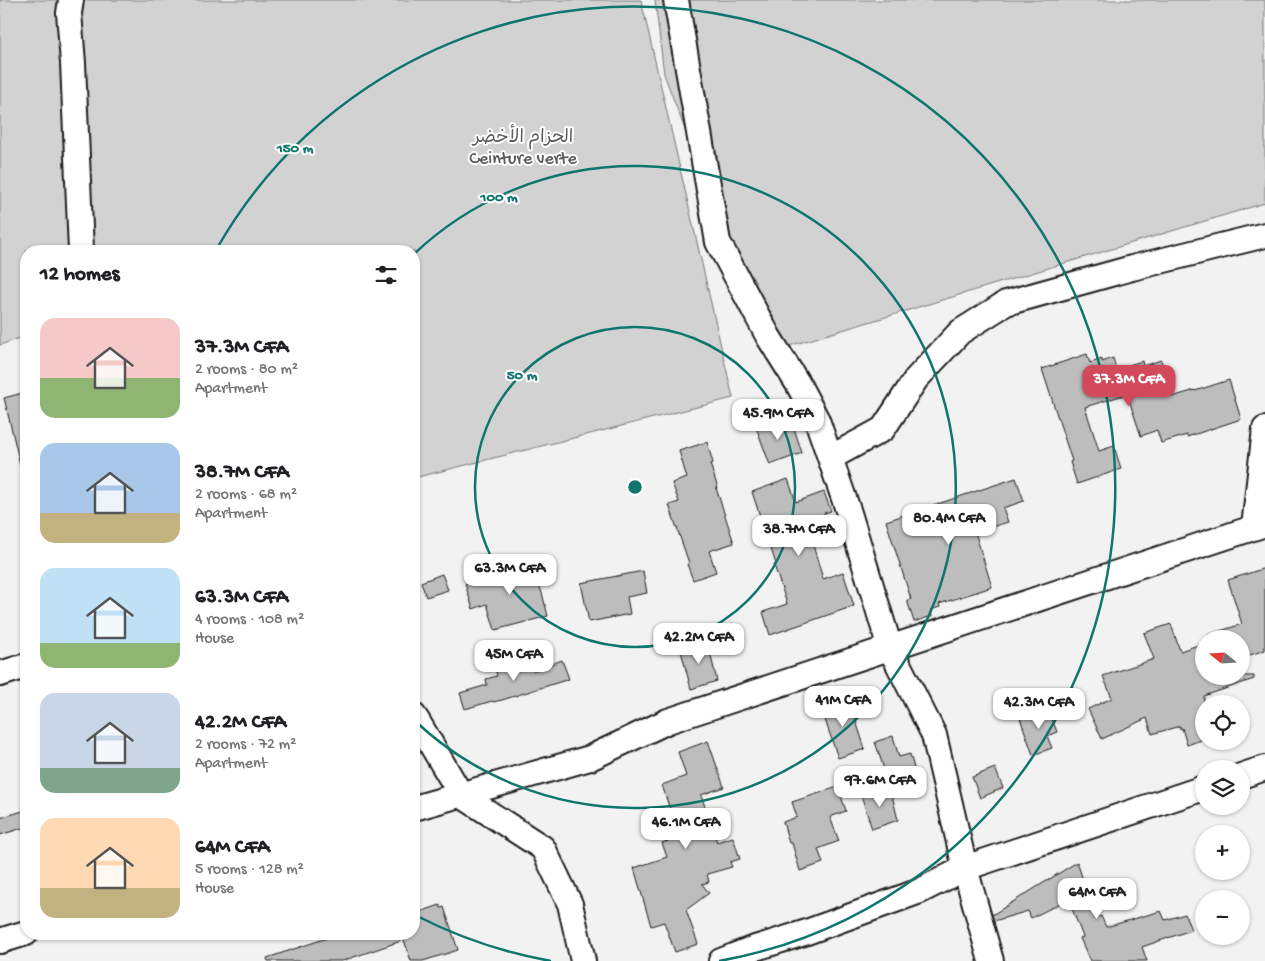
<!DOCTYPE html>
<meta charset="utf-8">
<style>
:root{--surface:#fff;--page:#f6f6f6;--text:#202124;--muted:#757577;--accent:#d1495b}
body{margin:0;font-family:"Gochi Hand","Playpen Sans Arabic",sans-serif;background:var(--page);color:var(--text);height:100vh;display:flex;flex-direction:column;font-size:19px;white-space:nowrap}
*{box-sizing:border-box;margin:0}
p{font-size:16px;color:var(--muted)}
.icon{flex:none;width:28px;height:28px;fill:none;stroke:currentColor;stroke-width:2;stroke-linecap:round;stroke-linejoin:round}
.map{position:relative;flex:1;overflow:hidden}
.drawer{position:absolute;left:20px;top:245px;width:400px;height:695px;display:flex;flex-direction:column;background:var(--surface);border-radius:20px;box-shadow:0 1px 4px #0004}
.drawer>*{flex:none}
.needle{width:32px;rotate:288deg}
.controls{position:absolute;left:1195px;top:630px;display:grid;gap:10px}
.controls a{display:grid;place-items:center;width:55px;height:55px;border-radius:50%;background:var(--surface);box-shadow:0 1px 4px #0004;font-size:25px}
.price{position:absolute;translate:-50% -42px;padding:0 11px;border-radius:10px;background:#fff;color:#222;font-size:16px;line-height:32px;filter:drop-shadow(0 1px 2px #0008)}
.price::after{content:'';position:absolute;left:50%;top:30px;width:15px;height:11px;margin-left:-8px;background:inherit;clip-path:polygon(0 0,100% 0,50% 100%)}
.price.on{background:var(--accent);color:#fff}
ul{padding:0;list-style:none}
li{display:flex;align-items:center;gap:15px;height:125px;padding:0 20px}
li span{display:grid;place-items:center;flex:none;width:140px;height:100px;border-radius:15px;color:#555}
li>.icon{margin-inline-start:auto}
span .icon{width:60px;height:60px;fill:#fffc;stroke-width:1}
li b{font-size:21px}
h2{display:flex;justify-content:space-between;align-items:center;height:60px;padding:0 20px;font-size:21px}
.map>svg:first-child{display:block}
</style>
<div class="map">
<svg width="1265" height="961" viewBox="0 0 1265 961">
<rect width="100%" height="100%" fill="#f2f2f2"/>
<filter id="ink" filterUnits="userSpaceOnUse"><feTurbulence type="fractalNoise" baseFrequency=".02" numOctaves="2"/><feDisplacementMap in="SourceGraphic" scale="10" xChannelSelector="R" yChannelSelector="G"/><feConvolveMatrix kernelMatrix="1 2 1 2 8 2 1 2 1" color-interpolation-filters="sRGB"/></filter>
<g filter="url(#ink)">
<path fill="#d2d2d2" stroke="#777" d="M0,0H641L733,398L414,478V251H26V336L0,345Z
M655,0H1265V203L769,352L664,74Z"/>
<path fill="#bdbdbd" stroke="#1c1c1c" d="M1087,354L1090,363L1102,359V362L1113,358L1116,369L1142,361L1143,366L1161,360L1172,397L1195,390V391L1229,380L1241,419L1187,437V435L1161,443L1157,430L1141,436L1127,394L1085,407L1099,451L1114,446L1121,469L1077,484L1070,462L1072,461L1042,369Z
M26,392V463L20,464L4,398Z
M780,417L785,431L794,428L802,453L770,465L756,427Z
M707,442L713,463L710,464L718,488H716L734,543L709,551L716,572L693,580L687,564L689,563L669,505L679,502L672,483L687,478L679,451Z
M1016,478L1024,501L1003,508L1008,522L975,532L992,587L939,604L940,607L930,610L932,616L914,622L907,600L911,599L886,521Z
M788,479L796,502L824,492L831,511L824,513L833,537L813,545L823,579L843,572L854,606L770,635L763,612L787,604L774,565L776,564L752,492Z
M530,561L542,593L548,616L495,630L487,604L473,609L465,584Z
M1265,568V650L1241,658V639H1208V635L1242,624L1228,580Z
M643,571L647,593L627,597L630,614L589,622L581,583Z
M442,574L448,590L426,597L421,582Z
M1171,624L1180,651L1204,643V676H1254V679L1204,696V739L1187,745L1182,728L1180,729V726L1152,734L1147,718L1102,739L1088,709L1112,698L1103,676L1154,659L1144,633Z
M707,640L717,681L691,689L681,651L687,650L686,646Z
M514,659L516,666L530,662L533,671L562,660L569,679L502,700L493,702L492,701L465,709L460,693L487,685L486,679L497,676L494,665Z
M849,699L865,749L838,758L821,708Z
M1048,708L1057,732L1047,736L1052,748L1033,755L1020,718Z
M893,736L899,757L910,754L917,778L890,787L875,742Z
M708,741L724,787L701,795L717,842L733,837L740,859L730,862L732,867L707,874L709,882L702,884L709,893L686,910L698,944L675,952L664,922L651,926L634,868L667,857L662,843L679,837L662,785L686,776L678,752Z
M995,768L1003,788L980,798L972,777Z
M838,787L846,811L830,817L839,841L818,849L823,863L800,871L792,843H789L783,822L797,817L792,802Z
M890,787L898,820L872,829L861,795Z
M26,810V827L0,835V818Z
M1077,862L1096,918L1101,916L1106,927L1161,911L1165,920L1185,914L1191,930L1142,947L1147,961H1090L1080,938L1083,937L1071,906L1065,908L1063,902L1031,918L1028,911L994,921L992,915Z
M440,905L441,908L444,907L458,950L423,961H411L404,940L342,961H268L267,958L339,934H414V914Z"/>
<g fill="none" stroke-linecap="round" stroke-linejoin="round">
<g stroke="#1c1c1c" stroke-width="28">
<path id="minor" d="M71,0L69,13L73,63L81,251
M676,0L718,242L768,336L798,384L817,420L849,513L890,648L934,735L965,868L991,961
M830,458L883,429L916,379L960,332L1006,303L1132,268L1265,235
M1254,527L1265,429
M0,674L26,666
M414,716L418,722L461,795L543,848L570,904L583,961
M1241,776L1265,768
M414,808L590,758L668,721L1265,524
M0,941L26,933
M721,961L749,950L804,933L920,891L965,868L1204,788"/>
</g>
<use href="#minor" stroke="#fff" stroke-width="24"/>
</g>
</g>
<g fill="none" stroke="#0f766e" stroke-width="2.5">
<circle cx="635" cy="487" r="160"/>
<path d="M414 254A321 321 0 1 1 414 720"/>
<path d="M551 961A481 481 0 0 1 417 916M216 250A481 481 0 1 1 719 961"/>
</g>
<g text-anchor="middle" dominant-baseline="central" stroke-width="4" stroke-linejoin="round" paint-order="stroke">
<g font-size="18" fill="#5c5c5c" stroke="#fff">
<text x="523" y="138">الحزام الأخضر<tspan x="523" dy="21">Ceinture verte</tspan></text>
</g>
</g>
<circle cx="635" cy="487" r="8" fill="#0f766e" stroke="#fff" stroke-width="2.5"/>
<g font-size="15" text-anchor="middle" font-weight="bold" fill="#0f766e" stroke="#fff" stroke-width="4" stroke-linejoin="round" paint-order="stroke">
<text x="295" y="152">150 m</text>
<text x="499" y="201">100 m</text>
<text x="522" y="379">50 m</text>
</g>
</svg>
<div class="controls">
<a><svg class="needle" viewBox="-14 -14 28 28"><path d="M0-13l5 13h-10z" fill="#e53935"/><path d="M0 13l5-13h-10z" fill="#757577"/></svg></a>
<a><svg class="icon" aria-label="locate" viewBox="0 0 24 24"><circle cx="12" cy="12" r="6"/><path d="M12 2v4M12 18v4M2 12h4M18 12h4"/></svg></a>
<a><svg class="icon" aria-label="layers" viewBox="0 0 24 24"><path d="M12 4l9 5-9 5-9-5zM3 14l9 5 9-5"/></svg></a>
<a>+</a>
<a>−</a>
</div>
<b class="price on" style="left:1129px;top:407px">37.3M CFA</b>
<b class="price" style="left:778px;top:441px">45.9M CFA</b>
<b class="price" style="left:949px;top:546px">80.4M CFA</b>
<b class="price" style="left:799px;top:557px">38.7M CFA</b>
<b class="price" style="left:510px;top:596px">63.3M CFA</b>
<b class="price" style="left:699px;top:665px">42.2M CFA</b>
<b class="price" style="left:514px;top:682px">45M CFA</b>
<b class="price" style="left:843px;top:728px">41M CFA</b>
<b class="price" style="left:1039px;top:730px">42.3M CFA</b>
<b class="price" style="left:880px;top:808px">97.6M CFA</b>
<b class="price" style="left:686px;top:850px">46.1M CFA</b>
<b class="price" style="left:1097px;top:920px">64M CFA</b>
<section class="drawer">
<h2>12 homes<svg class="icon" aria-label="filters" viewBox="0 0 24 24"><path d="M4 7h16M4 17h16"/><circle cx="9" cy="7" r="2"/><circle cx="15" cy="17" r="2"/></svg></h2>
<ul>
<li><span style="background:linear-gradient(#f6c9c9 60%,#8fb573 0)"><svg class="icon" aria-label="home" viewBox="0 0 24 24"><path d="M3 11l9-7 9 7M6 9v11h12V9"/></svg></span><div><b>37.3M CFA</b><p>2 rooms · 80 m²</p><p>Apartment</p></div></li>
<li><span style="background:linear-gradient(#a9c7e8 70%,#c2b280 0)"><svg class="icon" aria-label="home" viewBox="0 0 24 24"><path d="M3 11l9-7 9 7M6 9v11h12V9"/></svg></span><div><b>38.7M CFA</b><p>2 rooms · 68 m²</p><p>Apartment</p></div></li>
<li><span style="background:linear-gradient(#bfe0f5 75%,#8fb573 0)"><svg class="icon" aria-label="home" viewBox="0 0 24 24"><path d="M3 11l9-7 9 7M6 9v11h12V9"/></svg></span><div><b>63.3M CFA</b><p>4 rooms · 108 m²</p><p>House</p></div></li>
<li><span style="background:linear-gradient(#c9d6e8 75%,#7fa58c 0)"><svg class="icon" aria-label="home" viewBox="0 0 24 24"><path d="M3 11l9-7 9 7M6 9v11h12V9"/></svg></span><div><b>42.2M CFA</b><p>2 rooms · 72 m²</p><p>Apartment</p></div></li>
<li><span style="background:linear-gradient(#ffd9b3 70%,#c2b280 0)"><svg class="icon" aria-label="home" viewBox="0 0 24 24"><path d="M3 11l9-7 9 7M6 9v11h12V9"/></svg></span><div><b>64M CFA</b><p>5 rooms · 128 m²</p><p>House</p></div></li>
</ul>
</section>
</div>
